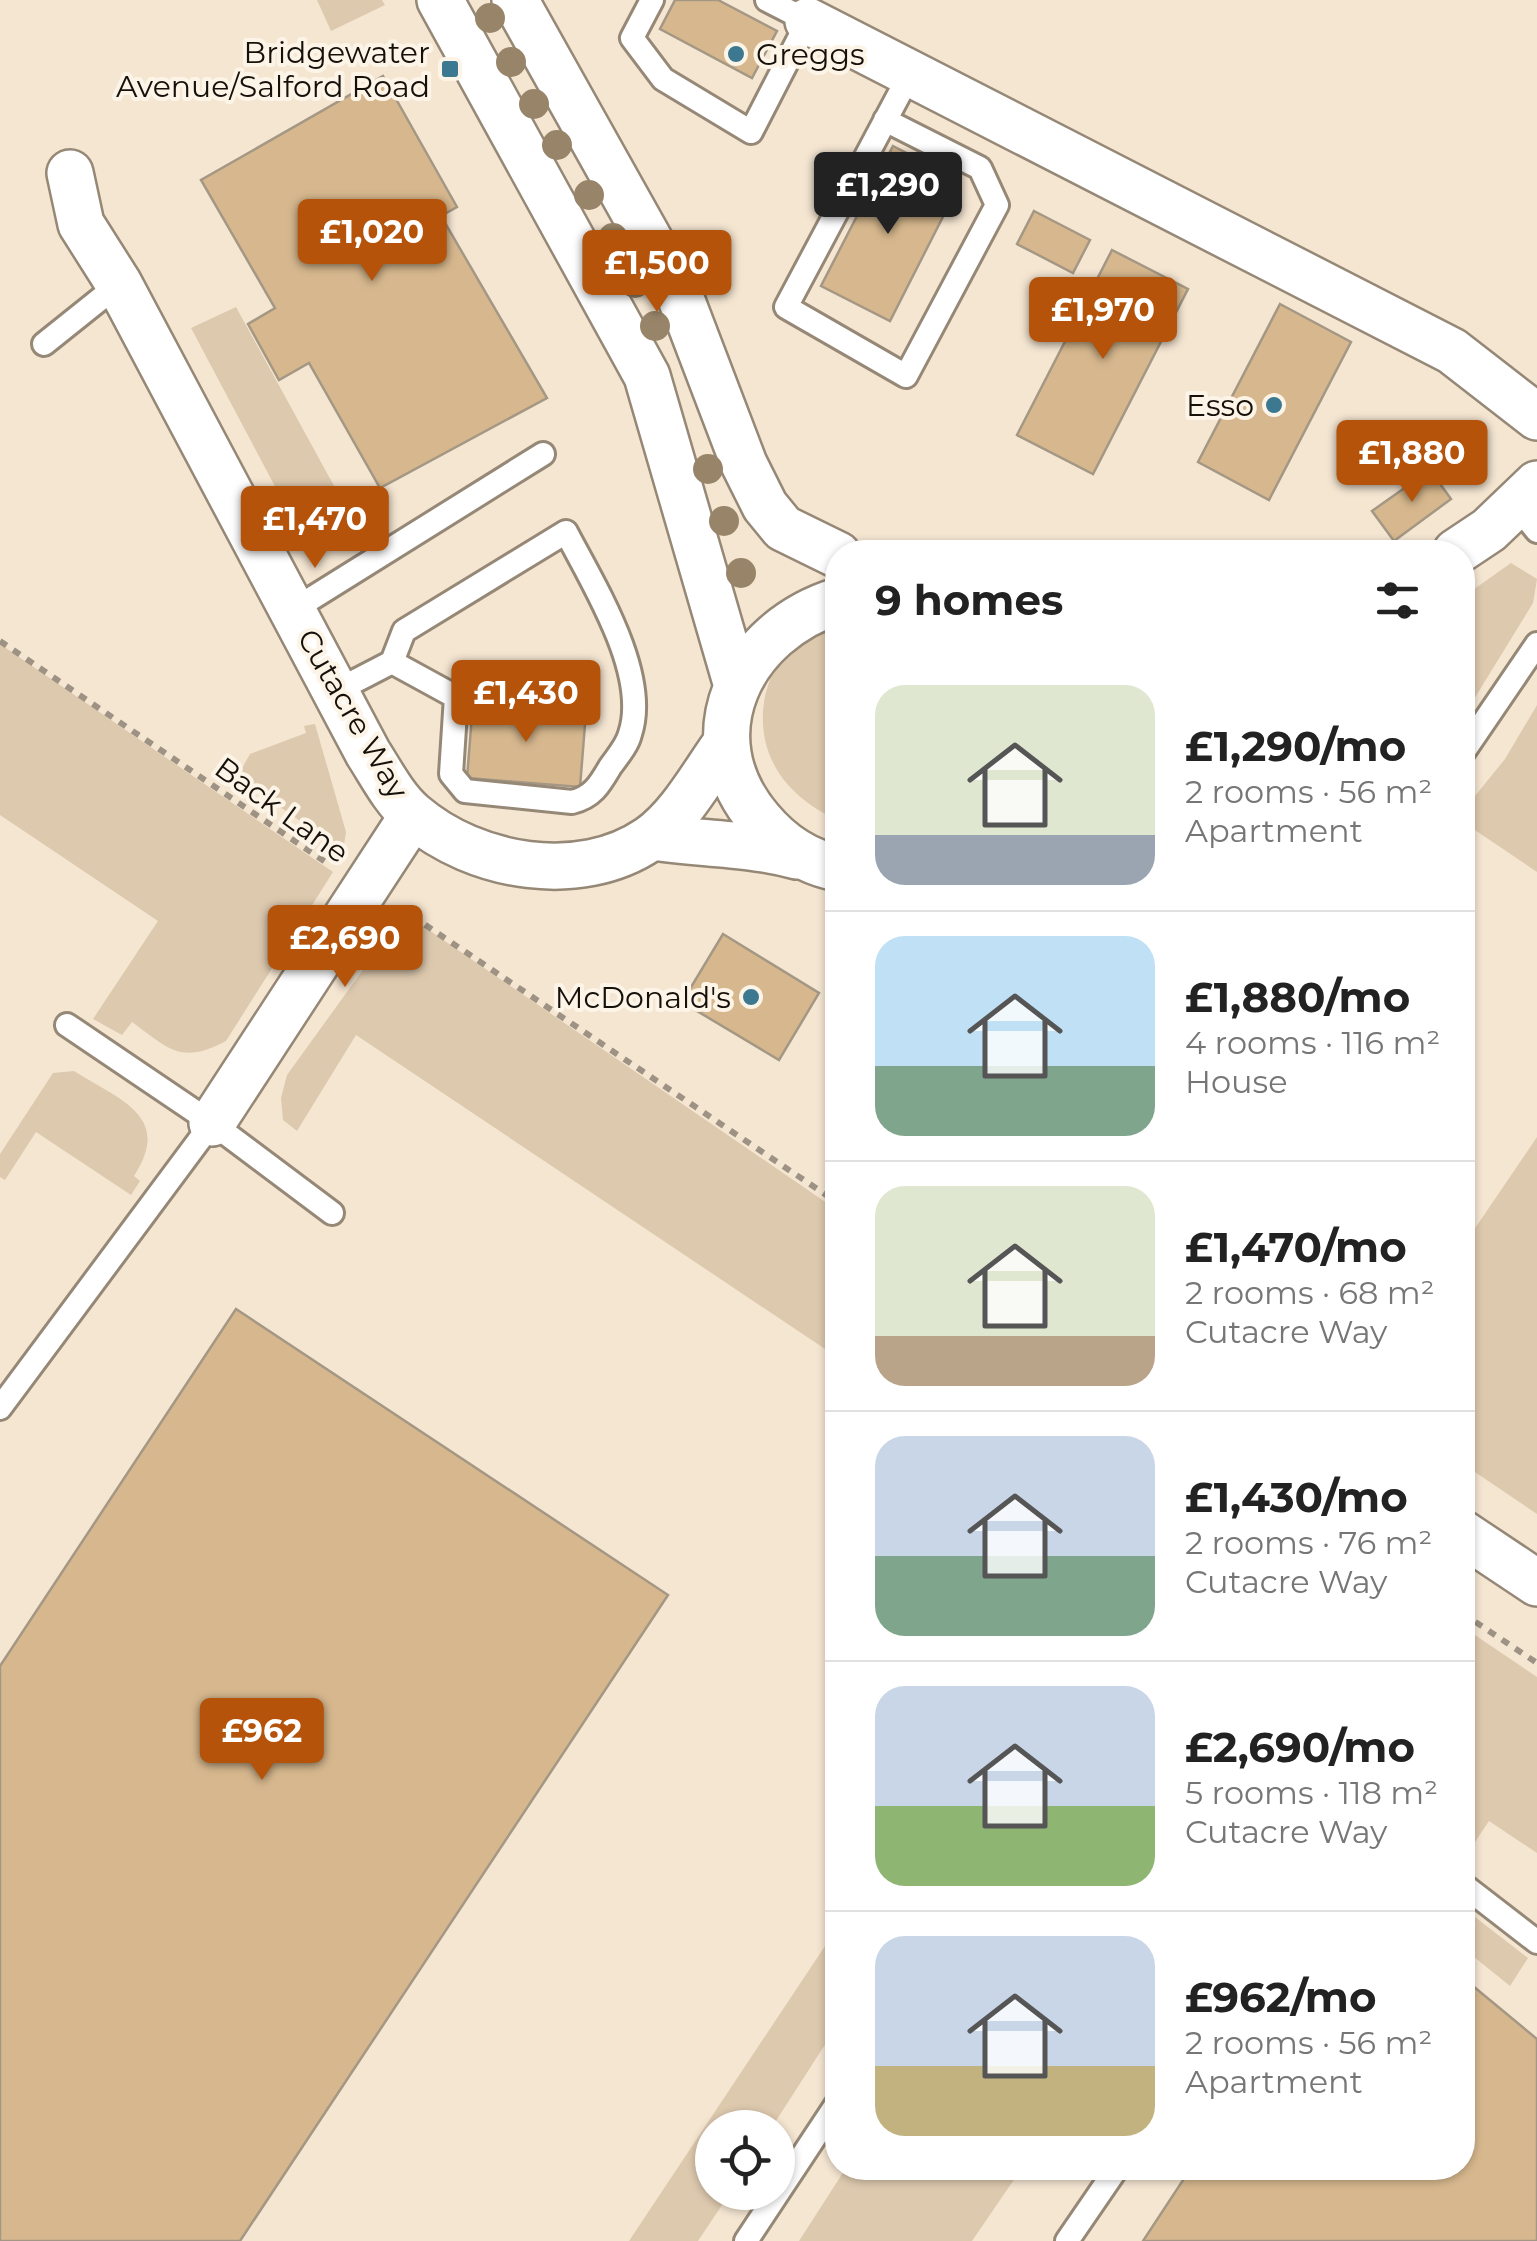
<!DOCTYPE html>
<meta charset="utf-8">
<style>
:root{--surface:#fff;--page:#f6f6f6;--text:#222;--muted:#767676;--line:#e0e0e0;--accent:#b45309}
body{margin:0;font-family:Montserrat,sans-serif;background:var(--page);color:var(--text);height:100vh;display:flex;flex-direction:column;font-size:38px;white-space:nowrap}
*{box-sizing:border-box;margin:0}
p{font-size:32px;color:var(--muted)}
.icon{flex:none;width:55px;height:55px;fill:none;stroke:currentColor;stroke-width:2;stroke-linecap:round;stroke-linejoin:round}
.map{position:relative;flex:1;overflow:hidden}
.panel{position:absolute;left:825px;top:540px;width:650px;height:1640px;display:flex;flex-direction:column;background:var(--surface);border-radius:40px;box-shadow:0 2px 8px #0004}
.panel>*{flex:none}
.tools{position:absolute;left:695px;top:2110px;display:grid;gap:20px}
.tools a{display:grid;place-items:center;width:100px;height:100px;border-radius:50%;background:var(--surface);box-shadow:0 2px 8px #0004;font-size:50px}
.price{position:absolute;translate:-50% -85px;padding:0 22px;border-radius:10px;background:var(--accent);color:#fff;font-size:32px;line-height:65px;filter:drop-shadow(0 2px 5px #0008)}
.price::after{content:'';position:absolute;left:50%;top:60px;width:30px;height:22px;margin-left:-15px;background:inherit;clip-path:polygon(0 0,100% 0,50% 100%)}
.price.current{background:#222;color:#fff}
ul{padding:0;list-style:none}
li{display:flex;align-items:center;gap:30px;height:250px;padding:0 50px}
li+li{border-top:2px solid var(--line)}
li span{display:grid;place-items:center;flex:none;width:280px;height:200px;border-radius:30px;color:#555}
li>.icon{margin-inline-start:auto}
span .icon{width:120px;height:120px;fill:#fffc;stroke-width:1}
li b{font-size:42px}
h2{display:flex;justify-content:space-between;align-items:center;height:120px;padding:0 50px;font-size:42px}
.map>svg:first-child{display:block}
</style>
<div class="map">
<svg width="1537" height="2241" viewBox="0 0 1537 2241">
<rect width="100%" height="100%" fill="#f5e6d2"/>
<path fill="#ddc9ae" d="M317,0H382L385,5L331,31Z
M236,307L345,506L331,514L337,528L333,540L320,546L305,543L191,328Z
M1511,563L1537,579L1533,603L1463,717V597Z
M837,618V820C786,796 754,755 765,696C769,680 777,658 790,647C804,636 822,628 837,618Z
M0,644L333,872L226,1041C181,1065 169,1049 132,1022L122,1035L93,1019L158,921L0,815Z
M1537,705V872L1463,822L1462,812L1505,759Z
M315,724L346,832L343,851L237,777L250,754L306,733L304,726Z
M404,913L837,1210V1357L356,1035L297,1131L283,1120L281,1098L287,1075Z
M74,1071C120,1100 173,1116 134,1176L140,1181L131,1195L36,1132L5,1180L0,1177V1154L53,1073Z
M1537,1137V1514L1463,1464V1246Z
M1463,1627L1537,1677V1853L1489,1821L1469,1851L1463,1846Z
M1462,1907L1528,1958L1510,1986L1463,1948Z
M837,1928V2026L772,2127L712,2128V2192L730,2193L698,2241H629Z
M846,2168H1022L972,2241H799Z"/>
<path fill="#d7b88e" stroke="#a49784" stroke-width="2.5" d="M675,0H718L777,31L752,78L660,29Z
M383,76L457,207L441,216L547,398L380,488L309,363L279,380L248,324L275,308L201,180Z
M893,146L928,164L919,182L952,199L890,321L821,286Z
M1034,211L1090,240L1073,273L1017,244Z
M1112,250L1188,289L1093,474L1017,435Z
M1280,304L1351,342L1269,500L1198,462Z
M1430,470L1451,499L1394,541L1372,511Z
M473,703L586,712L580,787L467,778Z
M723,934L819,993L779,1060L682,1002Z
M236,1309L668,1595L240,2241H0V1666Z
M1462,1977L1537,2039V2241H1143L1191,2168H1462Z"/>
<g fill="none" stroke-linecap="round" stroke-linejoin="round">
<g stroke="#968876" stroke-width="28">
<path id="lane" d="M652,0L632,38L663,79L751,132L808,21L767,0
M885,120L980,168L997,205L906,376L786,307L910,74
M44,344L119,284
M1517,506L1537,531
M293,610L543,454
M338,690L392,662L404,631L566,532C593,584 650,674 630,734C627,746 617,757 610,767C600,784 593,797 572,802L465,791L451,774L456,697L392,662
M1462,754L1537,644
M67,1025L212,1123L332,1213
M0,1408L212,1123
M1462,1884L1537,1942
M746,2241L838,2102
M1067,2241L1117,2168"/>
</g>
<g stroke="#968876" stroke-width="50">
<path id="street" d="M440,0L647,376L737,686
M515,0L678,291L744,464L765,506L783,528L838,555
M808,21L1452,351L1537,417
M70,173L81,224L119,284L368,753C381,773 394,799 413,815C475,868 580,886 649,839C681,817 704,773 726,743
M1456,552L1489,530L1537,484
M838,601C741,631 688,736 760,820C780,844 806,862 838,868
M652,837C701,844 749,843 797,856
M212,1123L413,815
M1462,1533L1537,1583"/>
</g>
<path stroke="#9d9283" stroke-width="6" stroke-dasharray="8 8" stroke-linecap="butt" d="M0,641L330,865
M394,921L421,922L838,1203
M1462,1613L1537,1663"/>
<use href="#lane" stroke="#fff" stroke-width="22"/>
<use href="#street" stroke="#fff" stroke-width="45"/>
</g>
<g fill="#988569">
<circle cx="490" cy="18" r="15"/>
<circle cx="511" cy="62" r="15"/>
<circle cx="534" cy="104" r="15"/>
<circle cx="557" cy="145" r="15"/>
<circle cx="589" cy="195" r="15"/>
<circle cx="613" cy="238" r="15"/>
<circle cx="635" cy="283" r="15"/>
<circle cx="655" cy="326" r="15"/>
<circle cx="708" cy="469" r="15"/>
<circle cx="724" cy="521" r="15"/>
<circle cx="741" cy="573" r="15"/>
</g>
<g fill="#3c788f" stroke="#fdf4e8" stroke-width="4">
<circle cx="736" cy="54" r="10"/>
<rect x="440" y="59" width="20" height="20" rx="5"/>
<circle cx="1274" cy="405" r="10"/>
<circle cx="751" cy="997" r="10"/>
</g>
<g text-anchor="middle" dominant-baseline="central" stroke-width="8" stroke-linejoin="round" paint-order="stroke">
<g font-size="30" fill="#151009" stroke="#fdf4e8" text-anchor="end">
<text x="430" y="52">Bridgewater<tspan x="430" dy="34">Avenue/Salford Road</tspan></text>
<text x="756" y="54" text-anchor="start">Greggs</text>
<text x="1254" y="405">Esso</text>
<text x="731" y="997">McDonald's</text>
</g>
<g font-size="30" fill="#151009" stroke="#fdf4e8">
<text transform="translate(353 714) rotate(60)">Cutacre Way</text>
<text transform="translate(282 810) rotate(36)">Back Lane</text>
</g>
</g>
</svg>
<div class="tools">
<a><svg class="icon" aria-label="locate" viewBox="0 0 24 24"><circle cx="12" cy="12" r="6"/><path d="M12 2v4M12 18v4M2 12h4M18 12h4"/></svg></a>
</div>
<b class="price current" style="left:888px;top:237px">£1,290</b>
<b class="price" style="left:372px;top:284px">£1,020</b>
<b class="price" style="left:657px;top:315px">£1,500</b>
<b class="price" style="left:1103px;top:362px">£1,970</b>
<b class="price" style="left:1412px;top:505px">£1,880</b>
<b class="price" style="left:315px;top:571px">£1,470</b>
<b class="price" style="left:526px;top:745px">£1,430</b>
<b class="price" style="left:345px;top:990px">£2,690</b>
<b class="price" style="left:262px;top:1783px">£962</b>
<section class="panel">
<h2>9 homes<svg class="icon" aria-label="filters" viewBox="0 0 24 24"><path d="M4 7h16M4 17h16"/><circle cx="9" cy="7" r="2"/><circle cx="15" cy="17" r="2"/></svg></h2>
<ul>
<li><span style="background:linear-gradient(#dfe7d0 75%,#9aa5b1 0)"><svg class="icon" aria-label="home" viewBox="0 0 24 24"><path d="M3 11l9-7 9 7M6 9v11h12V9"/></svg></span><div><b>£1,290/mo</b><p>2 rooms · 56 m²</p><p>Apartment</p></div></li>
<li><span style="background:linear-gradient(#bfe0f5 65%,#7fa58c 0)"><svg class="icon" aria-label="home" viewBox="0 0 24 24"><path d="M3 11l9-7 9 7M6 9v11h12V9"/></svg></span><div><b>£1,880/mo</b><p>4 rooms · 116 m²</p><p>House</p></div></li>
<li><span style="background:linear-gradient(#dfe7d0 75%,#b9a48a 0)"><svg class="icon" aria-label="home" viewBox="0 0 24 24"><path d="M3 11l9-7 9 7M6 9v11h12V9"/></svg></span><div><b>£1,470/mo</b><p>2 rooms · 68 m²</p><p>Cutacre Way</p></div></li>
<li><span style="background:linear-gradient(#c9d6e8 60%,#7fa58c 0)"><svg class="icon" aria-label="home" viewBox="0 0 24 24"><path d="M3 11l9-7 9 7M6 9v11h12V9"/></svg></span><div><b>£1,430/mo</b><p>2 rooms · 76 m²</p><p>Cutacre Way</p></div></li>
<li><span style="background:linear-gradient(#c9d6e8 60%,#8fb573 0)"><svg class="icon" aria-label="home" viewBox="0 0 24 24"><path d="M3 11l9-7 9 7M6 9v11h12V9"/></svg></span><div><b>£2,690/mo</b><p>5 rooms · 118 m²</p><p>Cutacre Way</p></div></li>
<li><span style="background:linear-gradient(#c9d6e8 65%,#c2b280 0)"><svg class="icon" aria-label="home" viewBox="0 0 24 24"><path d="M3 11l9-7 9 7M6 9v11h12V9"/></svg></span><div><b>£962/mo</b><p>2 rooms · 56 m²</p><p>Apartment</p></div></li>
</ul>
</section>
</div>
